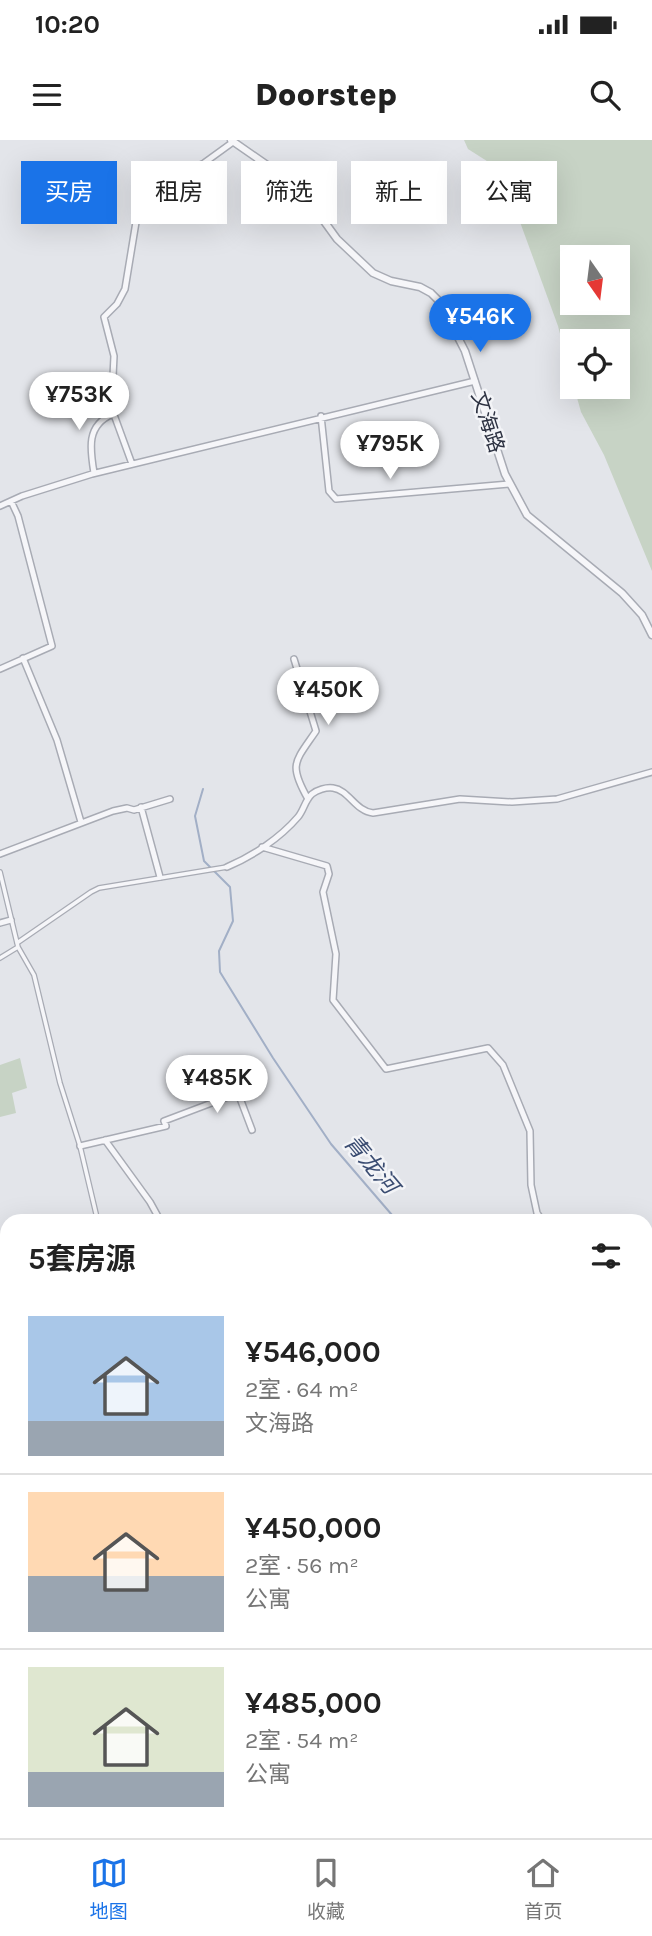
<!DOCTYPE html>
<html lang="zh">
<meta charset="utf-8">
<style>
:root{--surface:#fff;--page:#f6f6f6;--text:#222;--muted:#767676;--line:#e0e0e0;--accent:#1a73e8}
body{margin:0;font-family:Karla,"Noto Sans SC",sans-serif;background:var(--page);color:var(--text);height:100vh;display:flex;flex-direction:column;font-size:26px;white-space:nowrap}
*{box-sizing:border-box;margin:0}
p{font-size:23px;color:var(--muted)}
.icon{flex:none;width:38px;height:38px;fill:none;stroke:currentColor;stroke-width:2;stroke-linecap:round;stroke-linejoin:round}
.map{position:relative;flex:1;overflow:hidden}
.details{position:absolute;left:0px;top:1074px;width:653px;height:625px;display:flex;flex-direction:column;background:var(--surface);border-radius:21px 21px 0 0;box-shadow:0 7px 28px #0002}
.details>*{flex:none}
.hud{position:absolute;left:21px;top:21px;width:611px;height:63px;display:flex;gap:14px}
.needle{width:46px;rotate:166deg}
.fabs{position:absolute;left:560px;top:105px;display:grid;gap:14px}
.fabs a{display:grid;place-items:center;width:70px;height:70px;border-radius:0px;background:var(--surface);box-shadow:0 7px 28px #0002;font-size:35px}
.price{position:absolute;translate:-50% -60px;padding:0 16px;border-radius:24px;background:#fff;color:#222;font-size:23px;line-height:46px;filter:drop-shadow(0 2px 4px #0008)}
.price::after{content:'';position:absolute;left:50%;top:42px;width:21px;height:16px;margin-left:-10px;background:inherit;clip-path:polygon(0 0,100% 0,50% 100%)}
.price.active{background:var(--accent);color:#fff}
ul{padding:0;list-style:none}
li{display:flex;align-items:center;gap:21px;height:175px;padding:0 28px}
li+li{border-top:2px solid var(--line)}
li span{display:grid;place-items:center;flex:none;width:196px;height:140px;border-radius:0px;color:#555}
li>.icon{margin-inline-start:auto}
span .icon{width:84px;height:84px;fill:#fffc;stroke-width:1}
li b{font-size:30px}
h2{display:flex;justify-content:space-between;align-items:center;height:84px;padding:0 28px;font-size:30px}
.tag{padding:0 24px;border-radius:0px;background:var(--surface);box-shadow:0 7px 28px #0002;font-size:24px;line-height:63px}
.tag.active{background:var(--accent);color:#fff}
.status{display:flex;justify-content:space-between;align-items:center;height:49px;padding:0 35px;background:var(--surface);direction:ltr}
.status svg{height:19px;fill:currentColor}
header{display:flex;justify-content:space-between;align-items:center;height:91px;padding:0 28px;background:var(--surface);font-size:32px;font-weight:800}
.dock{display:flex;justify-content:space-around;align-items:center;height:98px;border-top:2px solid var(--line);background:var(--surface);font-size:19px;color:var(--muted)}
.dock a{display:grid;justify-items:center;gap:4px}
.dock .active{color:var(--accent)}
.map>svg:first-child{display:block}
</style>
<div class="status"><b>10:20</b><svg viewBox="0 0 49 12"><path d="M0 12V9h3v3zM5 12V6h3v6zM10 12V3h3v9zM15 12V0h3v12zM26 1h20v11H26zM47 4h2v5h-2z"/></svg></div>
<header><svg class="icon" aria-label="menu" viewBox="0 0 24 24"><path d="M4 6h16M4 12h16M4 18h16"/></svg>Doorstep<svg class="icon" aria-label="search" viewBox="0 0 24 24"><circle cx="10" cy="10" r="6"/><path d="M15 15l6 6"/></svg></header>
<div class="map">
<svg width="652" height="1698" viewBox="0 0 652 1698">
<rect width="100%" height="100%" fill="#e3e5ea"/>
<path fill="#c7d3c5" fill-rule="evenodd" d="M464,0H652V431L604,315L581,272L574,247H618V201H572V240L558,186L501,30L468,9ZM618,117V163H572V117Z
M20,918L27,948L12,953L16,973L0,977V925Z
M7,1110V1210L0,1212V1112Z"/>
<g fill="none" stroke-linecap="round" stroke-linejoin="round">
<path stroke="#a2afc6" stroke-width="2" d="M203,649L195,676L204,721L230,747L233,781L219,811L220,832L273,918L331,1004L398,1082
M646,1513L652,1512"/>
<g stroke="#a8abb4" stroke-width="6">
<path id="pedestrian" d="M0,732L18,807L34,835L60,943L80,1006L98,1082
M17,803L91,752L99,748L227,727
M0,818L18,807"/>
</g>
<g stroke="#a8abb4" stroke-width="8">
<path id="minor" d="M321,276L329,351L336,359L509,344
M132,324L113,272L109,246L113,236L114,216L104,177L117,164L125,149L137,76L146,58L158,46L204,23L233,2
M94,333C90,309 86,285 113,274
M0,366L22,356L92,334L475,241
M23,518L57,600L81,682
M294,519L316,591C295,622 288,624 308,659
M0,529L52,506L18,376L11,361
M141,667L160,737
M262,707L327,726L329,734L323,752L336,814L333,860L386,929L488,908L503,925L530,991L531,1045L537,1073L543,1082
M0,714L113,671L127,668L134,670L170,659
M227,727C253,716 280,698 298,677C304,670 305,660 312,654C317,650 326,647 333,648C349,650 355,671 373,673L460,659L512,662L557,659L652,632
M0,783L11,780
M105,1000L150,1062L161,1082
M80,1006L166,986L164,981L238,953L252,990
M646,1179L652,1182
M0,1312L7,1309
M0,1440L7,1439
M646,1508L652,1507
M5,1676L2,1640H7
M64,1692V1698
M289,1692L290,1698
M503,1692L511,1698
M256,1698L269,1692"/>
</g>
<g stroke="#a8abb4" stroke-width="9">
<path id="tertiary" d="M231,0L300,48L337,99L373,133L391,141L420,147L431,153L440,162L465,211L505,334L527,375L622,453L642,475L652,495"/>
</g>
<g stroke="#a8abb4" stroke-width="10">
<path id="secondary" d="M0,1299L7,1307
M211,1692L213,1698"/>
</g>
<use href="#pedestrian" stroke="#f6f6f9" stroke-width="3.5"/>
<use href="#minor" stroke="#f6f6f9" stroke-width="5"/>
<use href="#tertiary" stroke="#f6f6f9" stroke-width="6"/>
<use href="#secondary" stroke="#fff" stroke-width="7"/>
</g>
<g text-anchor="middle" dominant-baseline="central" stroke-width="5" stroke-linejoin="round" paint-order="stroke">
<g font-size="21" fill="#2c3141" stroke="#f3f4f7">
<text transform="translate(488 282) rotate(72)">文海路</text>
</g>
<g font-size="23" font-style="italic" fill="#3a4c71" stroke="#f3f4f7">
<text transform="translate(371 1024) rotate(50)">青龙河</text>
</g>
</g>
</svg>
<div class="fabs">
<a><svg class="needle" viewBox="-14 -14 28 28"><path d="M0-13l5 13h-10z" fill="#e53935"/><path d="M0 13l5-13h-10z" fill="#767676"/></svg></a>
<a><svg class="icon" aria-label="locate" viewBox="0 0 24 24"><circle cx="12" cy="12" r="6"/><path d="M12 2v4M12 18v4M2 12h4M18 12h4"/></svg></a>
</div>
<b class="price active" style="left:480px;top:214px">¥546K</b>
<b class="price" style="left:79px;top:292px">¥753K</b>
<b class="price" style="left:390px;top:341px">¥795K</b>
<b class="price" style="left:328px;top:587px">¥450K</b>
<b class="price" style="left:217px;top:975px">¥485K</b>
<div class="hud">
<a class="tag active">买房</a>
<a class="tag">租房</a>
<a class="tag">筛选</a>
<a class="tag">新上</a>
<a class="tag">公寓</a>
</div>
<section class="details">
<h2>5套房源<svg class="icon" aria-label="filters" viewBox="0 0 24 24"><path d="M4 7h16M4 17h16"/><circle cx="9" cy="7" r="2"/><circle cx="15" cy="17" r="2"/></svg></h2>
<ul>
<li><span style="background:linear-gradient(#a9c7e8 75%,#9aa5b1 0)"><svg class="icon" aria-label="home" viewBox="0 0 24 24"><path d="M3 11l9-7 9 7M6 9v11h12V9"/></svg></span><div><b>¥546,000</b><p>2室 · 64 m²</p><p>文海路</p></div></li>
<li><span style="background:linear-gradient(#ffd9b3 60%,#9aa5b1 0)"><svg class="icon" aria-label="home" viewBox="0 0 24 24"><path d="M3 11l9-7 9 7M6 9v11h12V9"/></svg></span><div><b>¥450,000</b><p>2室 · 56 m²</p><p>公寓</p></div></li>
<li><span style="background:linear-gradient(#dfe7d0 75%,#9aa5b1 0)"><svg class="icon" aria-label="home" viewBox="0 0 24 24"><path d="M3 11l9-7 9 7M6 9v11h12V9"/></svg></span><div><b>¥485,000</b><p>2室 · 54 m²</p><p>公寓</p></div></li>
</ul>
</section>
</div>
<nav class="dock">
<a class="active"><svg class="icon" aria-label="map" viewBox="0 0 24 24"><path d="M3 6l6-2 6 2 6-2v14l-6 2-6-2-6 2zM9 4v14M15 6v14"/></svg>地图</a>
<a><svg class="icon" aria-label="saved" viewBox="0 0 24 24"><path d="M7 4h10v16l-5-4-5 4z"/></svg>收藏</a>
<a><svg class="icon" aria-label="home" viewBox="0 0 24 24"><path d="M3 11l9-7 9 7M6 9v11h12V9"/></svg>首页</a>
</nav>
